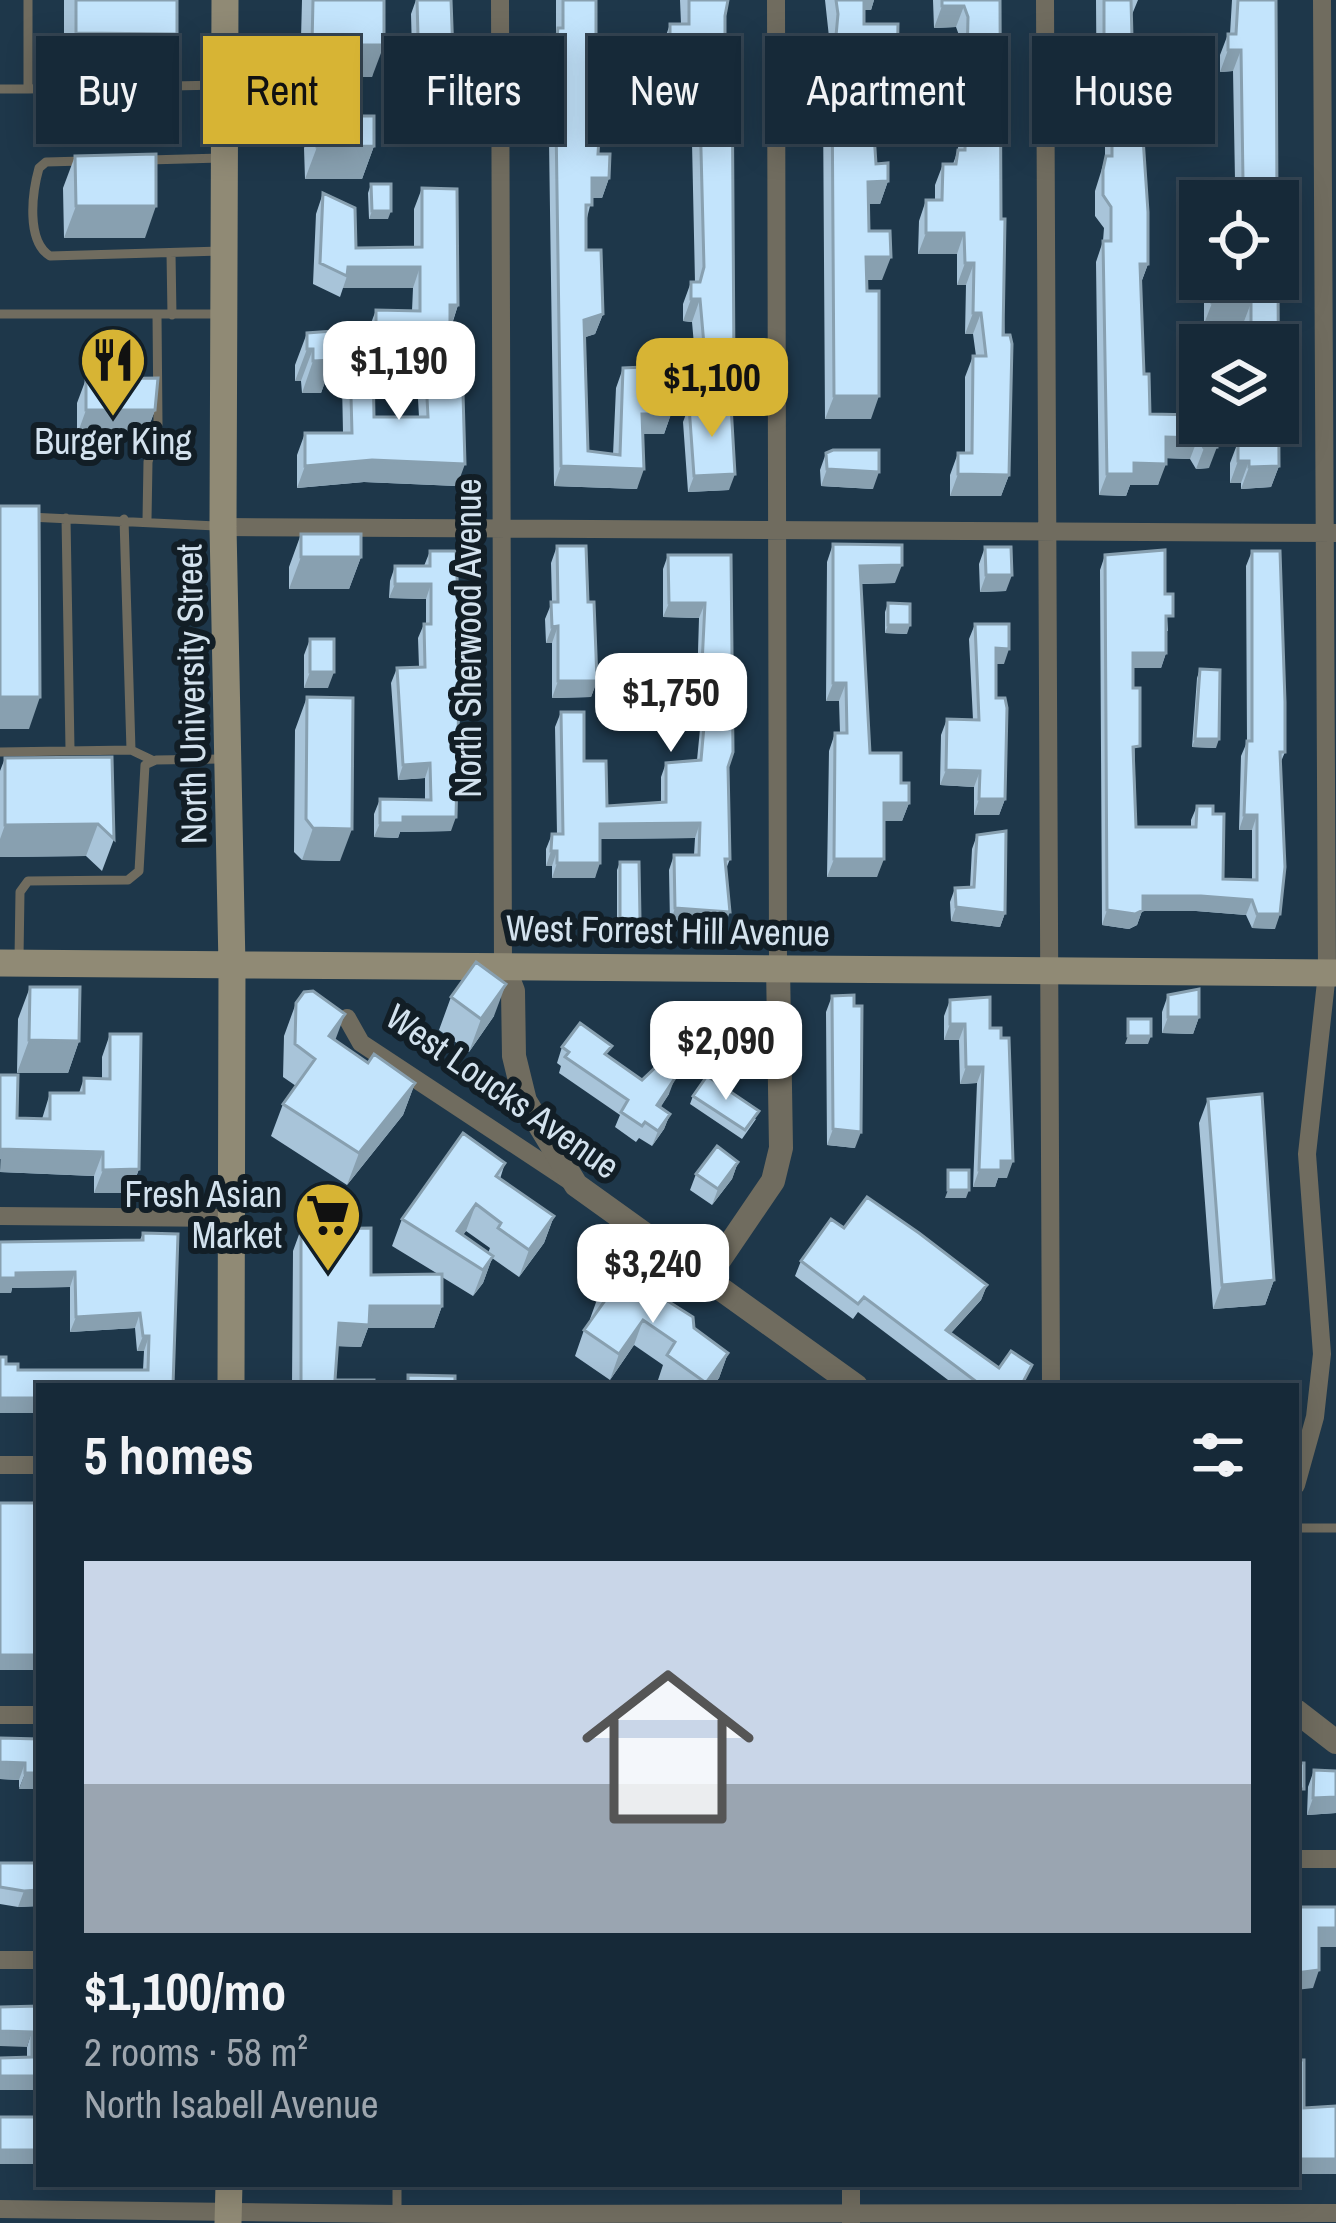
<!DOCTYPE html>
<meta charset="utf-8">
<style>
:root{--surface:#162938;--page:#233543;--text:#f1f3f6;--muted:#9ea6ae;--line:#354553;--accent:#d7b434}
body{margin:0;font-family:"Archivo Narrow",sans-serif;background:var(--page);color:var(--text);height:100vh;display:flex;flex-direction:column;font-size:45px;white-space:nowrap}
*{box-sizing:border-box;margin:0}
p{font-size:39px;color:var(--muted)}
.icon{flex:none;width:66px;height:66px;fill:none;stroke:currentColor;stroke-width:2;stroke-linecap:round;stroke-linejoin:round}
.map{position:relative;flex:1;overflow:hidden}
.details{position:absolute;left:36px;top:1383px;width:1263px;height:804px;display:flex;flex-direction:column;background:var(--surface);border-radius:0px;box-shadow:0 6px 30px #0003,0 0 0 3px var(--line)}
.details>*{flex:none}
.banner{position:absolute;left:36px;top:36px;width:1266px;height:108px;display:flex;gap:24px}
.fabs{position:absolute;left:1179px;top:180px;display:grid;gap:24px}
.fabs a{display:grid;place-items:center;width:120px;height:120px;border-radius:0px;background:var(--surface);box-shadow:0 6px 30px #0003,0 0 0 3px var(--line);font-size:60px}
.price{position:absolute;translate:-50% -102px;padding:0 27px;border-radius:24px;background:#fff;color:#222;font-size:39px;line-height:78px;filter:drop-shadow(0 3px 6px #0008)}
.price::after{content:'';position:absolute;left:50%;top:72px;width:36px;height:27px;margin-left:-18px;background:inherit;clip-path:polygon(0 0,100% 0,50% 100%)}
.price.active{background:var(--accent);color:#111}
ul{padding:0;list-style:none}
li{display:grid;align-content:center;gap:24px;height:636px;padding:0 48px}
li+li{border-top:3px solid var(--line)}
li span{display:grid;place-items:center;height:372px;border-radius:0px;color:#555}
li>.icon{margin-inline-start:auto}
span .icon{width:216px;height:216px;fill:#fffc;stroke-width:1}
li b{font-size:51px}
h2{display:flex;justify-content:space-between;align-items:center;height:144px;padding:0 48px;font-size:51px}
.chip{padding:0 42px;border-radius:0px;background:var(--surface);box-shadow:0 6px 30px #0003,0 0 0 3px var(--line);font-size:42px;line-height:108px}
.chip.active{background:var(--accent);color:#111}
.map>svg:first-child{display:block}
</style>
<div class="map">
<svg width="1336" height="2223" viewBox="0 0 1336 2223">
<rect width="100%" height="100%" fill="#1e374a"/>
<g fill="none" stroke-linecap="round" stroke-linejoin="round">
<path stroke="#706c5f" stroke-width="9" d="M0,89H28V0
M28,89L220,85
M148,160L221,158
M83,161L46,162L39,168C32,193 26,241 50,256L221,251
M171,253L172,315
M0,314H223
M29,517L216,526
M66,518L70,749
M124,519L131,750
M147,520L148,462L158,424L157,315
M0,752L131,750L152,760
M19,958L20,892L28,881L128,880L139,871L145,765L156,760L221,759
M1296,1528H1336
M397,2214V2184"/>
<path stroke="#706c5f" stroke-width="18" d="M500,0L503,965
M776,0L778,966
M1045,0L1051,1386
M223,527L1336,533
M347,1018L361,1043L576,1185
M0,1216L230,1218
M0,1465H39
M1296,1485L1315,1417L1322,1354L1307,1154L1327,973L1322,0
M0,1715H39
M1296,1859H1336
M0,1960H39
M0,2209L397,2214L1336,2213
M851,2223V2184"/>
<path stroke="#706c5f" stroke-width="24" d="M503,965L513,991L514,1056L525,1101L576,1185L856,1386
M707,1278L773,1181L781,1148L778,966
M1296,1711L1336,1742"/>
<path stroke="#908a75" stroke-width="27" d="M225,0L223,527L232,966L231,1386
M0,963L1336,973
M228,2223L229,2184"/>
</g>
<path fill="#a8c4d9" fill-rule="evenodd" d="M64,0H177V34L165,66L64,65Z
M302,0H384L372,77H300Z
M416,0H451L449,125L414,126L411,14Z
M556,0H596L598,154L609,178L602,198H592L586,222V250L603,314L595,334L585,337L588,451L613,455L616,388L623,368L671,414L664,434H643L637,489L554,486L548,72L551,48L556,33Z
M680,0H728L725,16L734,368L726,390H698L692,322L683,321V304L691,282H695L691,96H687L686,72H662V47L670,24H681Z
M825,0H874L871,10H864V24L889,96H871L876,164L888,181L880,204H868L869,231L882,280H867L871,419H825L823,102L829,37Z
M933,0H1000L1001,219L1009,475L1001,496H950V475L958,453H965V377L973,356H976L973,334H965L966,285H957V254H918L919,221L926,200H935V185L943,164H953L958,150L960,38L956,27L934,28Z
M1096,0H1138L1131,17L1133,75L1129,74V98L1150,123L1143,142L1148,264L1141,283L1144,374L1150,414L1190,415L1191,389L1198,368L1209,468L1196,469L1190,459L1166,458L1158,485H1130L1126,496L1099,495L1096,262L1103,241L1104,228L1095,216V191L1105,159V138L1097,139Z
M1232,0H1276L1277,201H1217L1224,180H1235L1233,71L1220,72V55L1228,34H1230Z
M316,116L374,146L362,179H305L304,148Z
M75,156L145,238H64L63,188Z
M371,184L388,219H369L368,193Z
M422,188L458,305L450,331L442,352L368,351V331L376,310L412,311L413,288H343L340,297L313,284L316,214L323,193L356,248L414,247V209Z
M1208,279H1278L1279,466L1271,487L1241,489V483H1230V463L1238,442H1246L1247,423H1278V345H1243V324H1204V289Z
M307,333L333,360L321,393H302L301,381H295V365Z
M425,359L457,486L364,482L297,488V455L305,433H343L342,382L350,360L374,417H419L417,381Z
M86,379L155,410L146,434L77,435V403Z
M689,406L729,490L688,492L683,422Z
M826,453L873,489L821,486L820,470Z
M301,534L361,557L349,589H289V567Z
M833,544L895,583L861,584L870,753L901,783L909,803L902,821H884L877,877H827L829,751L835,733H840L839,701H826L827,562Z
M557,546L588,602L597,681L591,697L552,698V643H546L545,619L552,602L551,563Z
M985,547L1006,591L980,592L979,564Z
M430,551L451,831L400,832L398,838L374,837V814L380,799L425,800V778L398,780L391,683L397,668L419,667L418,638L424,624H426V599L389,598L390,581L395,566H424Z
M1252,551L1285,752L1280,764L1275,929L1252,928L1246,915L1196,911H1142L1137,925L1129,929L1102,925L1100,570L1105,555L1165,594L1168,631H1166V653L1161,668H1133L1136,827H1191V820L1197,806L1213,814L1223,879L1252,880V830H1239L1241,756L1247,742L1246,566Z
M668,555H731L728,767L730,859L726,869L724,927L670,923L669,870L674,855H694L695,838L600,839L595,878H552V866H546V849L552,834H557L555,727L561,712L607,806L661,803V777L666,763L697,760L701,719H662L661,700L667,686L697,685L699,618L663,617V569Z
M888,603L907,634L885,633V612Z
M975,624L1004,664H996V698L1005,799L999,815H974V787L940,785L941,735L947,719L973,720L969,639Z
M310,639L328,688H304V655Z
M1200,669L1216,748L1192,747L1197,678Z
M307,697L340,861L302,860L294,852L295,730Z
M112,757L114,839L102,871L86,856L0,857V771L5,758Z
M977,835L1005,913L1000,927L951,921L950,902L955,888L970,887L972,849Z
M620,862L637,927H617V870Z
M30,987L79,1041L68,1073H17L18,1019Z
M1168,995L1199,1017L1193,1034L1162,1033V1012Z
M832,996L855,1148L827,1145L826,1012Z
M451,997L494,1016L469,1052L439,1030Z
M950,1000L990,1028L1007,1178H998L995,1187H973L977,1083L960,1084L959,1040H944V1016Z
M296,1003L335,1040L368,1063L415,1083L403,1115L347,1185L271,1136L283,1104L296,1086L283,1077L284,1036Z
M110,1034L139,1169L130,1193H94V1176L0,1172L17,1118L42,1119L50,1093H79L84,1078H102V1057Z
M562,1047L608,1056L642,1080L669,1094L660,1107L670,1114L664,1129L652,1146L639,1138L636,1142L615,1127L620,1115L559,1073L561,1066L557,1063Z
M693,1096L756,1119L742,1139L690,1104Z
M1208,1099L1274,1280L1265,1305L1213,1309L1199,1123Z
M738,1162L732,1179L712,1205L690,1190L696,1174Z
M505,1163L500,1179L554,1216L544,1243L519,1277L492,1258L483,1283L473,1296L442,1277V1306L434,1328H368L361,1347L338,1346L335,1380L374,1386H292L293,1251L301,1229L371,1275L438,1274L392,1246L402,1219ZM466,1231L490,1248L488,1253L463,1235Z
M844,1228L987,1285L981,1300L951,1333L999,1368L1027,1381L1024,1386H956L858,1312L853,1319L795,1276L801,1261Z
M143,1233L173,1386L0,1413L6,1364L18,1370H143L144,1351H137L135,1328L70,1332V1287L12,1288L11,1293H0L106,1242L140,1240Z
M599,1294L694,1328L728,1353L719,1378L713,1386H666L658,1380L663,1365L634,1345L610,1380L575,1356L584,1330L591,1321L590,1319Z
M39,1739L19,1789V1780L0,1779Z
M1314,1770L1336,1771V1813L1307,1815L1308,1787Z
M39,1842V1906L18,1907L0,1904V1863H37Z
M39,2006V2164H0L34,2117V2097L37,2090H0V2058L27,2057V2047Z"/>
<path fill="#88a0b0" d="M859,0H874L871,10H855Z
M942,6H964L956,27L934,28Z
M76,33L177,34L165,66L64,65Z
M312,45H384L372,77H300Z
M670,50H694L686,72H662Z
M1228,50H1241L1233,71L1220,72Z
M1129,53H1140L1133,75L1121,74Z
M695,73H699L691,96H687Z
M870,73H897L889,96H861Z
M420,109H455L449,125L414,126Z
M1104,117H1112L1105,138L1097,139Z
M1142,123H1150L1142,144Z
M374,146L362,179H305L317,147Z
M592,178H609L602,198H585Z
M888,181L880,204H860L868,182Z
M76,206H156L145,238H64Z
M372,211H391L388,219H369Z
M926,233H964L957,254H918Z
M866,257H891L882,280H858Z
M965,263H974L966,285H957Z
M1140,264H1148L1140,285Z
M348,267H420L413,288H343L347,276Z
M691,299H700L692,322L683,321Z
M1212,303H1251L1243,324H1204Z
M450,305H458L451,326Z
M973,313H981L973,334H965Z
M603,314L595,334L577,340L584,320Z
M376,330L450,331L442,352L368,351Z
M307,349H313L301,381H295Z
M333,360L321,393H302L313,361Z
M706,368H734L726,390H698Z
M834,396H879L871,419H825Z
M86,410H155L146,434L77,435Z
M642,414H671L664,434H635Z
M1166,437L1198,438L1190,459L1158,458Z
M1217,447L1209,468L1196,469L1204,448Z
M372,460L465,464L457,486L364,482L297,488L305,466Z
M1238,461H1249L1241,483H1230Z
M1134,463L1166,464L1158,485H1130L1126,496L1099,495L1107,474Z
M561,466L644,469L637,489L554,486Z
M1279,466L1271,487L1241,489L1249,467Z
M827,469L879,472L873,489L821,486Z
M735,474L729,490L688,492L694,476Z
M958,474L1009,475L1001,496H950Z
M301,557H361L349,589H289Z
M902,565L895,583L854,584L860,566Z
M986,575H1012L1006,591L980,592Z
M395,584H431L426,599L389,598Z
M669,603H705L699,618L663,617Z
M888,625H910L907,634L885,633Z
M558,626L552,643H546L552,627Z
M996,648L1009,649L1004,664H990Z
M1133,653H1166L1161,668H1128Z
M310,672H334L328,688H304Z
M558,681H597L591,697L552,698Z
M833,683H846L839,701H826Z
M0,697H40L29,729H0Z
M706,704L701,719H662L667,705Z
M1195,739H1219L1216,748L1192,747Z
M430,763L425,778L398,780L403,765Z
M946,770L980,771L974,787L940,785Z
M979,799H1005L999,815H974Z
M884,803H909L902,821H877Z
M1244,815H1257L1252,830H1239Z
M403,817H456L451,831L400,832L398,838L374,837L380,823Z
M700,823L695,838L595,839L600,824Z
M98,824L86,856L0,857V839L5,825Z
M313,828L352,829L340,861L302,860Z
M551,851H557L552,866H546Z
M834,859H884L877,877H827Z
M557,863H600L595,878H552Z
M1143,896H1201L1252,900L1246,915L1196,911H1142L1137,925L1129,929L1102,925L1107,910Z
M956,907L1005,913L1000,927L951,921Z
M675,908L730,912L724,927L670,923Z
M1257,914H1280L1275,929L1252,928Z
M620,919H640L637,927H617Z
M506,984L494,1016L469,1052L481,1019Z
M345,1014L333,1046L329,1036Z
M1168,1017H1199L1193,1034L1162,1033Z
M950,1024H965L959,1040H944Z
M1128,1036H1151L1148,1044H1125Z
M29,1040L79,1041L68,1073H17Z
M966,1067H983L977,1083L960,1084Z
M675,1078L669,1094L652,1121L657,1105Z
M415,1083L403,1115L347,1185L359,1153Z
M670,1114L664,1129L652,1146L658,1131Z
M833,1129L861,1132L855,1148L827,1145Z
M1,1149L103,1152L94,1176L0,1172Z
M1001,1161H1013L1007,1178H998L995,1187H973L979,1170Z
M738,1162L732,1179L712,1205L718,1189Z
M139,1169L130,1193H94L103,1170Z
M948,1190H969L966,1198H945Z
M476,1204L466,1231L452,1250L457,1231Z
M554,1216L544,1243L519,1277L529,1250Z
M493,1256L483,1283L473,1296L483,1270Z
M75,1272L70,1287L12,1288L11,1293H0V1278L16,1273Z
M1274,1280L1265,1305L1213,1309L1222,1285Z
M987,1285L981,1300L940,1345L946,1330Z
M370,1306H442L434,1328H368L361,1347L331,1346L339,1323Z
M140,1313L135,1328L70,1332L76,1317Z
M643,1320L634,1345L610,1380L619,1354Z
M143,1336H149L144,1351H137Z
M728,1353L719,1378L713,1386H705Z
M0,1398H39V1413H0Z
M0,1655H39V1670H0Z
M0,1762L25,1763L19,1780L0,1779Z
M25,1773H39V1789H19Z
M1336,1797V1813L1307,1815L1313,1798Z
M39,1890V1906L18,1907L24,1891Z
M1319,1928H1336V1947H1313Z
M1319,1970L1313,1988L1296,1990V1973Z
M0,2031L32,2032L27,2047L0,2046Z
M0,2076H39V2083L37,2090H0Z
M0,2150H39V2164H0Z
M1296,2159H1336V2174H1296Z"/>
<path fill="#c3e4fc" stroke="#88a0b0" stroke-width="3" d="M76,0H177V34L76,33Z
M313,0H384V45H312Z
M417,0H451L455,109H420Z
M563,0H596V85H602L598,154H610L609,178H592V205H586V250H601L603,314L584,320L588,451L620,455L623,368L643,367L644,389L671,390V414H642L644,469L561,466L555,53L558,28H563Z
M689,0H728L725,16V48H732L734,368H706L700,299H691V282H700L704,267L699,73H695L694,50H670V24H689Z
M836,0H864V24H898L897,73H870L876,164L888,163V181L868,182L869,231H890L891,257H866L867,291H879V396H834L832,79L838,14Z
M942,0H1000L1001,219H1005L1003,335H1010L1012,344L1009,475L958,474V453H972L973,356H986L981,313H973L974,263H965L964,233H926V200H942L943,164H956L958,150H965L968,17L964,6H942Z
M1104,0H1131L1132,37H1140V53H1129V98H1150V123H1142L1148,212V264H1140L1144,374H1149L1150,414L1198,415V368H1200V423H1217V447L1204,448L1198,438L1166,437V464L1134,463V474H1107L1103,241H1111V207L1103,195V170L1106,156H1112V117H1104Z
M1238,0H1276L1277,201H1225L1224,180H1243L1241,50H1228V34H1236Z
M316,116H374V146L317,147Z
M156,154V206H76L75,156Z
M371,184H391V211H372Z
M422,188L457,189L458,305H450V331L376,330V310L420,311V267H348L347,276L320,263L323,193L355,208L356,248L422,247Z
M1212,279H1278L1279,466L1249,467V461H1238V442H1254V423H1278V345H1251V303H1212Z
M333,331V360L313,361V349H307V333Z
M462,358L465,464L372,460L305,466V433H352L350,360H373L374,417H428L425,359Z
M158,378L155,410H86V379Z
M731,405L735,474L694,476L689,406Z
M833,450H879V472L827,469L826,453Z
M0,506H39L40,697H0Z
M301,534H361V557H301Z
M833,544L902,545V565L860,566L870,753H901V783H909V803H884V859H834L835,733H847L846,683H833Z
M557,546H586L588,602H594L597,681H558V626L552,627L551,602H558Z
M985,547H1011L1012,575H986Z
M1165,550V594H1173V616H1166V653H1133V688H1140V746L1133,747L1136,827H1196L1197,806H1213V814H1224L1223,879L1257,880V815H1244L1247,741H1252V551H1280L1285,702V752H1280L1285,867L1280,914H1257L1252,900L1201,896H1143V910L1135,914L1107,910L1105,555Z
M430,551H456L460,654L456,817H403V823H380V799L431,800L430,763L403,765L397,668L425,667L424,624H431V584H395V566H430Z
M668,555H731L733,752L728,767L730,859H725L730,912L675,908L674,855H699L700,823L600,824V863H557V851H551L552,834H563L561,712H584V761H606L607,806L666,802V763L701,760L706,704L667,705V686L701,685L705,603H669Z
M888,603L910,604V625H888Z
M975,624H1009V649L996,648V698H1005L1007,708L1005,799H979L980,771L946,770L947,719L979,720Z
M310,639H334V672H310Z
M1200,669L1220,670L1219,739H1195Z
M307,697L353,698L352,829L313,828L306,819Z
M112,757L114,839L98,824L5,825V758Z
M1006,831L1005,913L956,907L955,888L974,887L977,835Z
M620,862H639L640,919H620Z
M476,962L506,984L481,1019L451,997Z
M30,987H80L79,1041L29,1040Z
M1199,989V1017H1168V995Z
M313,991L345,1014L329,1036L368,1063L374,1054L415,1083L359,1153L283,1104L315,1059L295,1044L296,1003L304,992Z
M854,995V1006H862L861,1132L833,1129L832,996Z
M990,997V1028H1001V1038H1009L1013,1161H1001V1170H979L983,1067H966L965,1024H950V1000Z
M1128,1019H1151V1036H1128Z
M580,1023L612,1046L605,1054L642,1080L657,1066L675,1078L657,1105L670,1114L658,1131L645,1122L642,1126L621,1112L628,1100L565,1057L569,1052L562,1047Z
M110,1034H141L139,1169L103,1170V1152L1,1149L0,1159V1075H18L17,1118L50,1119V1093H84V1078L110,1079Z
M707,1076L759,1111L745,1130L693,1096Z
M1262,1094L1274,1280L1222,1285L1208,1099Z
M463,1133L505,1163L496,1176L554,1216L529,1250L498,1228L501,1223L476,1204L457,1231L493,1256L483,1270L402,1219Z
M717,1146L738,1162L718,1189L696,1174Z
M948,1170H969V1190H948Z
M867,1197L919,1233L987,1285L946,1330L999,1368L1011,1351L1032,1365L1021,1386H982L864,1297L858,1304L801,1261L831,1219L844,1228Z
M371,1228V1275L442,1274V1306H370L369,1325L339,1323L335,1380H374V1386H301V1229Z
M143,1233L178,1234L173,1386H39V1398H0V1357H6V1364H18V1370H148L149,1336H143L140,1313L76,1317L75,1272L16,1273V1278H0V1242L143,1240Z
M625,1274L693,1317L694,1328L728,1353L706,1383L667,1355L675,1342L643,1320L619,1354L584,1330L606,1299L599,1294L609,1279L617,1285Z
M408,1375L455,1376V1386H408Z
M0,1503H39V1655H0Z
M0,1738L39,1739V1773H25V1763L0,1762Z
M1296,1763H1304V1789H1296Z
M1314,1770L1336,1771V1797L1313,1798Z
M0,1863H39V1890L24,1891L0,1887Z
M1296,1907H1336V1928H1319V1970L1296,1973Z
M39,2006V2076H0V2058L32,2057V2032L0,2031V2007Z
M1296,2060H1304V2108L1336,2106V2159H1296Z
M39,2092V2150H0V2117H38Z"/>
<defs>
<g id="restaurant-pin" transform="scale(3.45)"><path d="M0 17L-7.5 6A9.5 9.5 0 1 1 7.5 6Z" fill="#d7b434" stroke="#121e26"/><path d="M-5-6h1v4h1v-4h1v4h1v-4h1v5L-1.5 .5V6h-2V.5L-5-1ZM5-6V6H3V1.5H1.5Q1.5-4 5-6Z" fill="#111"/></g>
<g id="supermarket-pin" transform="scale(3.45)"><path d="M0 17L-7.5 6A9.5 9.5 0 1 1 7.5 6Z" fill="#d7b434" stroke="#121e26"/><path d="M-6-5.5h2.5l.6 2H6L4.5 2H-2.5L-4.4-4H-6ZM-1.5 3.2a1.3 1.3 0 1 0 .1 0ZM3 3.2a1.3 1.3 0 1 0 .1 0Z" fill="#111"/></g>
</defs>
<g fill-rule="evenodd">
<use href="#restaurant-pin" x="113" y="360"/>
<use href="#supermarket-pin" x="328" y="1215"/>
</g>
<g text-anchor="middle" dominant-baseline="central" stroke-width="12" stroke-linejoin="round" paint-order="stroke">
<g font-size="36" fill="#d3e2ee" stroke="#121e26">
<text x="113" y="441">Burger King</text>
<text x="282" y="1194" text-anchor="end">Fresh Asian<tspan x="282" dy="41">Market</tspan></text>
</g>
<g font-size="36" fill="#d3e2ee" stroke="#121e26">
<text transform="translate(468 638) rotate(-90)">North Sherwood Avenue</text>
<text transform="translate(191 694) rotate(-91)">North University Street</text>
<text transform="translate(668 930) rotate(1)">West Forrest Hill Avenue</text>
<text transform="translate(503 1091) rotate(35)">West Loucks Avenue</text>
</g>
</g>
</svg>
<div class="fabs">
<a><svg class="icon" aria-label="locate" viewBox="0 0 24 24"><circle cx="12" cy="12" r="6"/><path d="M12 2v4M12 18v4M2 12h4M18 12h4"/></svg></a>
<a><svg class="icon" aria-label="layers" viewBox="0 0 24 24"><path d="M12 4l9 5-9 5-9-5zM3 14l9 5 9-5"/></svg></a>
</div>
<b class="price" style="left:399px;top:423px">$1,190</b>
<b class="price active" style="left:712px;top:440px">$1,100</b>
<b class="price" style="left:671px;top:755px">$1,750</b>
<b class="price" style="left:726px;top:1103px">$2,090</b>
<b class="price" style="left:653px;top:1326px">$3,240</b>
<div class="banner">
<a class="chip">Buy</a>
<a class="chip active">Rent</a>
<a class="chip">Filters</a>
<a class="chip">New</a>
<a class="chip">Apartment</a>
<a class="chip">House</a>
</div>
<section class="details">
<h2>5 homes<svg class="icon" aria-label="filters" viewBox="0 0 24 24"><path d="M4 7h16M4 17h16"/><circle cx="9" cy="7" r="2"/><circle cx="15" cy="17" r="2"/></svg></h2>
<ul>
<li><span style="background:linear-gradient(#c9d6e8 60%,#9aa5b1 0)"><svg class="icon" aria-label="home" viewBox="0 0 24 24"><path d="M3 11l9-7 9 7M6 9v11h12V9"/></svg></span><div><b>$1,100/mo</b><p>2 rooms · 58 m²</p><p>North Isabell Avenue</p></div></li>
</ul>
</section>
</div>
